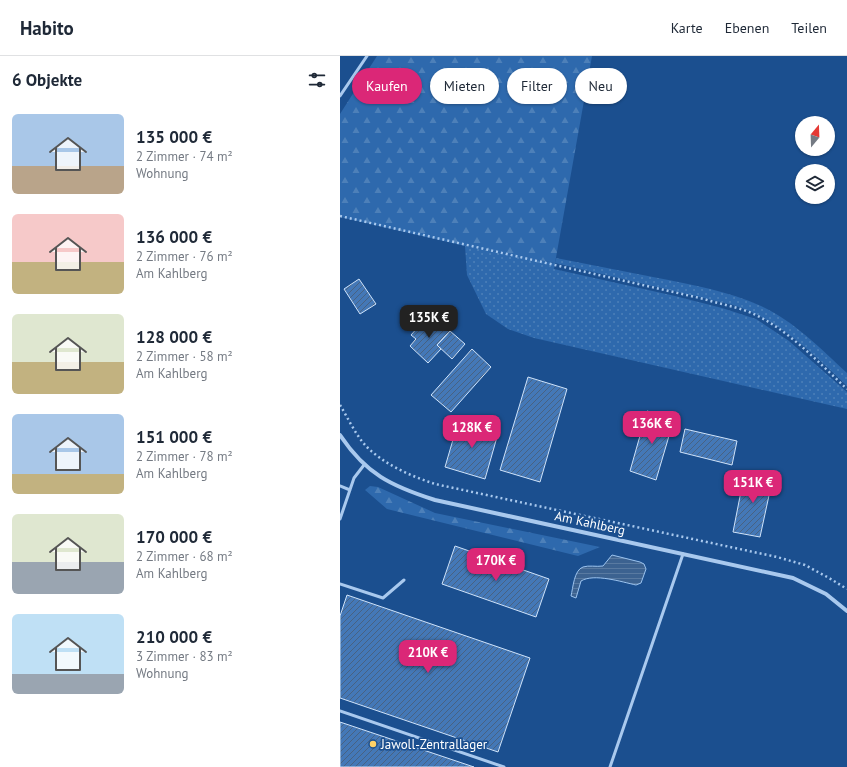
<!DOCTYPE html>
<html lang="de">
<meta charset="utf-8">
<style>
:root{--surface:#fff;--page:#f6f6f7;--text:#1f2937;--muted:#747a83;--line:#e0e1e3;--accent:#db2777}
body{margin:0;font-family:"PT Sans",sans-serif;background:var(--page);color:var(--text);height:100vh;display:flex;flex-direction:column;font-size:15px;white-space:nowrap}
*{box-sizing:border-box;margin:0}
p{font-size:13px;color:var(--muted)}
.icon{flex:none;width:22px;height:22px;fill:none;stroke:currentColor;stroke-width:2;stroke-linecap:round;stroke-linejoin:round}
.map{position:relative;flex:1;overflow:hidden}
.panel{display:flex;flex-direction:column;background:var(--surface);width:340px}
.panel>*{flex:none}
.guide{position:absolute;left:12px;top:12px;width:380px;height:36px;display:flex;gap:8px}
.needle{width:26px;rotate:19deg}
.tools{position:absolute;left:455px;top:60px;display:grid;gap:8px}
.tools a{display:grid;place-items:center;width:40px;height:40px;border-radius:50%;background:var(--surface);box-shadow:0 1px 3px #0004;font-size:20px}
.price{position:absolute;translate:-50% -34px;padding:0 9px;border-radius:8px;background:var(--accent);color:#fff;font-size:13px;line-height:26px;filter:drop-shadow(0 1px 2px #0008)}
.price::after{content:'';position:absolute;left:50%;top:24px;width:12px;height:9px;margin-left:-6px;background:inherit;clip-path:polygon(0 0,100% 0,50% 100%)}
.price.active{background:#222;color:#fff}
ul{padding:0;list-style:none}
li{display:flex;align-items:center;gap:12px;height:100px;padding:0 12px}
li span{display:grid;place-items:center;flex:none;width:112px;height:80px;border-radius:6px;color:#555}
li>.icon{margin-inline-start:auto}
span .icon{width:48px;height:48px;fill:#fffc;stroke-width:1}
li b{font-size:17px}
h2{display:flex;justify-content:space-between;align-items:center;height:48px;padding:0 12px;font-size:17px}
.tag{padding:0 14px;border-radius:18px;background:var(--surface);box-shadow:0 1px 3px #0004;font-size:14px;line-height:36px}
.tag.active{background:var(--accent);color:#fff}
header{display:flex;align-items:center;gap:24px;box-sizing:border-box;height:56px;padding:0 20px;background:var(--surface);border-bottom:1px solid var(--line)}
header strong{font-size:19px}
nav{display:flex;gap:22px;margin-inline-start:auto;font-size:14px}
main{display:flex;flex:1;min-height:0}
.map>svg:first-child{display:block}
</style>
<header>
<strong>Habito</strong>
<nav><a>Karte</a><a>Ebenen</a><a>Teilen</a></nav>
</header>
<main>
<section class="panel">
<h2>6 Objekte<svg class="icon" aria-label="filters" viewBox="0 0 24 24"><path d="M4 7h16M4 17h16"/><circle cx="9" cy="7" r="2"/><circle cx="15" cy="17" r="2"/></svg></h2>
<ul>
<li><span style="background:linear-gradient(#a9c7e8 65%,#b9a48a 0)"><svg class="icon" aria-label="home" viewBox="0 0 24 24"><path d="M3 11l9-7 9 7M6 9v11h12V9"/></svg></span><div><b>135 000 €</b><p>2 Zimmer · 74 m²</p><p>Wohnung</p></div></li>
<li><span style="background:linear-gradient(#f6c9c9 60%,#c2b280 0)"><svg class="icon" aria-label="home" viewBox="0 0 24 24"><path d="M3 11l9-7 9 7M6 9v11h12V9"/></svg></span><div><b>136 000 €</b><p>2 Zimmer · 76 m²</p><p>Am Kahlberg</p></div></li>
<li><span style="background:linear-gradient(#dfe7d0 60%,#c2b280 0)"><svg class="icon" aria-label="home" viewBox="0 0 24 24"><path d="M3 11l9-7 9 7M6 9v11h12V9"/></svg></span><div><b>128 000 €</b><p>2 Zimmer · 58 m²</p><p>Am Kahlberg</p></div></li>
<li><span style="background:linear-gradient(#a9c7e8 75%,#c2b280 0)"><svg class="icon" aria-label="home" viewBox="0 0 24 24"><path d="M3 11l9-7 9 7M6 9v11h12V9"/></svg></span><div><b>151 000 €</b><p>2 Zimmer · 78 m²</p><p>Am Kahlberg</p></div></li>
<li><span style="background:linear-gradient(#dfe7d0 60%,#9aa5b1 0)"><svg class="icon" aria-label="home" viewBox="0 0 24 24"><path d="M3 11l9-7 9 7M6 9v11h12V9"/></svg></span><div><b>170 000 €</b><p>2 Zimmer · 68 m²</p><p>Am Kahlberg</p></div></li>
<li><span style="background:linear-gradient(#bfe0f5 75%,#9aa5b1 0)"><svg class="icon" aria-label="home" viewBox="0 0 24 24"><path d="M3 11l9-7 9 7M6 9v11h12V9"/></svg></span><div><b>210 000 €</b><p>3 Zimmer · 83 m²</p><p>Wohnung</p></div></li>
</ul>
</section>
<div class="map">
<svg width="507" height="711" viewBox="0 0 507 711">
<defs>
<pattern id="grass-dots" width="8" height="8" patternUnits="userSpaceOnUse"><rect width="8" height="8" fill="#2e69ad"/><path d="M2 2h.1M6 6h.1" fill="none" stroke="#4d80b9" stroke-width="1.8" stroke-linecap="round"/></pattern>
<pattern id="forest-firs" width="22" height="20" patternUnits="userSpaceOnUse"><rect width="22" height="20" fill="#2e69ad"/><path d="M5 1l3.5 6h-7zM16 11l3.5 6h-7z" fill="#4d80b9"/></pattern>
<pattern id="water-rules" width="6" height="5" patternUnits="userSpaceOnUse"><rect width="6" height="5" fill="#3c6290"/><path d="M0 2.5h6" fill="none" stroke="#597aa1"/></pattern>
<pattern id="building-hatch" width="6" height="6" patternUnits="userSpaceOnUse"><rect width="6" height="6" fill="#4478b7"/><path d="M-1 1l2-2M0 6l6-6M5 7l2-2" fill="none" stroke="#486282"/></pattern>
</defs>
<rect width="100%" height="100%" fill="#1b4f8f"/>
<path fill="url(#grass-dots)" d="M125,190L215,207L216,202C250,209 284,215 318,222C353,229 388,235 421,250C454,265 481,293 507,317V330C472,297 440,264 393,249L215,207L214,213L335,240L382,252L416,263L449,285L507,336V353L194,282L168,273L146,258L127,219Z"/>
<path fill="url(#forest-firs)" d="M37,0H252L215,207L125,190L0,161V58Z
M30,430L38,431L95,457L260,491L238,500L47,453L25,434Z"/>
<path fill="url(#water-rules)" stroke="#9cc4f0" d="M272,499L300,506L304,508L306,513L301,527L296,529C282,526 254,517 241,525L236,542L231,540C233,532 234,514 243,511C249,509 256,511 263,510Z"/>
<path fill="url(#building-hatch)" stroke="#cfe3fa" d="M19,223L36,248L20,258L4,233Z
M87,261L94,267L97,264L110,275L97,289L101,293L88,307L70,290L76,283L71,279Z
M110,275L125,288L112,303L97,289Z
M132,293L151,311L111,356L91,339Z
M188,321L227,333L200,426L160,414Z
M307,355L334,363L316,424L290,415Z
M119,363L159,374L145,423L105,411Z
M345,373L397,385L392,409L340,396Z
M405,415L433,421L420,481L393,476Z
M115,490L209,523L196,561L102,528Z
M7,539L190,602L158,696L0,642V560Z
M0,666L134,711H0Z"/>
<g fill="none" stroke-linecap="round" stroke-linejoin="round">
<path stroke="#a9c9ee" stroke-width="2.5" stroke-dasharray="2 3" stroke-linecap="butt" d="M0,160L364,243C379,248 394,250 409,256C446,271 478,306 507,333
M0,349C8,362 16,380 27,391C45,409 71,420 95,428L437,501L465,509L489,522L507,533"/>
<path stroke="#a9c9ee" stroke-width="3" d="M0,40L27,0
M0,430L10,434
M0,463L14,422L24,409
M0,528L43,542L64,524
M0,655L164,711
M270,711L343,498"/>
<path stroke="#a9c9ee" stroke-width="4" d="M0,379C26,418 51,430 95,444L453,522L486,538L507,555"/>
</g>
<circle fill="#ffd166" stroke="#1b4f8f" stroke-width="1.5" cx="33" cy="688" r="4"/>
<g text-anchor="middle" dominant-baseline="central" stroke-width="3.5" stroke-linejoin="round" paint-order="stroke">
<g font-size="13" fill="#fff" stroke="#1b4f8f">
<text transform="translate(250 467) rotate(12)">Am Kahlberg</text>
</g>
<g font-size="13" fill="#fff" stroke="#1b4f8f" text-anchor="start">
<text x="41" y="688">Jawoll-Zentrallager</text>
</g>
</g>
</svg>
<div class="tools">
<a><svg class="needle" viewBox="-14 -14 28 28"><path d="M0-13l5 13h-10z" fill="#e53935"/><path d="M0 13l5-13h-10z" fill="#747a83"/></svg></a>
<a><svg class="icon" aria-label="layers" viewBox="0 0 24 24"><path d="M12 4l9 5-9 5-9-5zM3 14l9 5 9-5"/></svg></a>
</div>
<b class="price active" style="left:89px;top:283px">135K €</b>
<b class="price" style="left:312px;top:389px">136K €</b>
<b class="price" style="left:132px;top:393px">128K €</b>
<b class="price" style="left:413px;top:448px">151K €</b>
<b class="price" style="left:156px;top:526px">170K €</b>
<b class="price" style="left:88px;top:618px">210K €</b>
<div class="guide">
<a class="tag active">Kaufen</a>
<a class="tag">Mieten</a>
<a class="tag">Filter</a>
<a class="tag">Neu</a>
</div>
</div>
</main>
